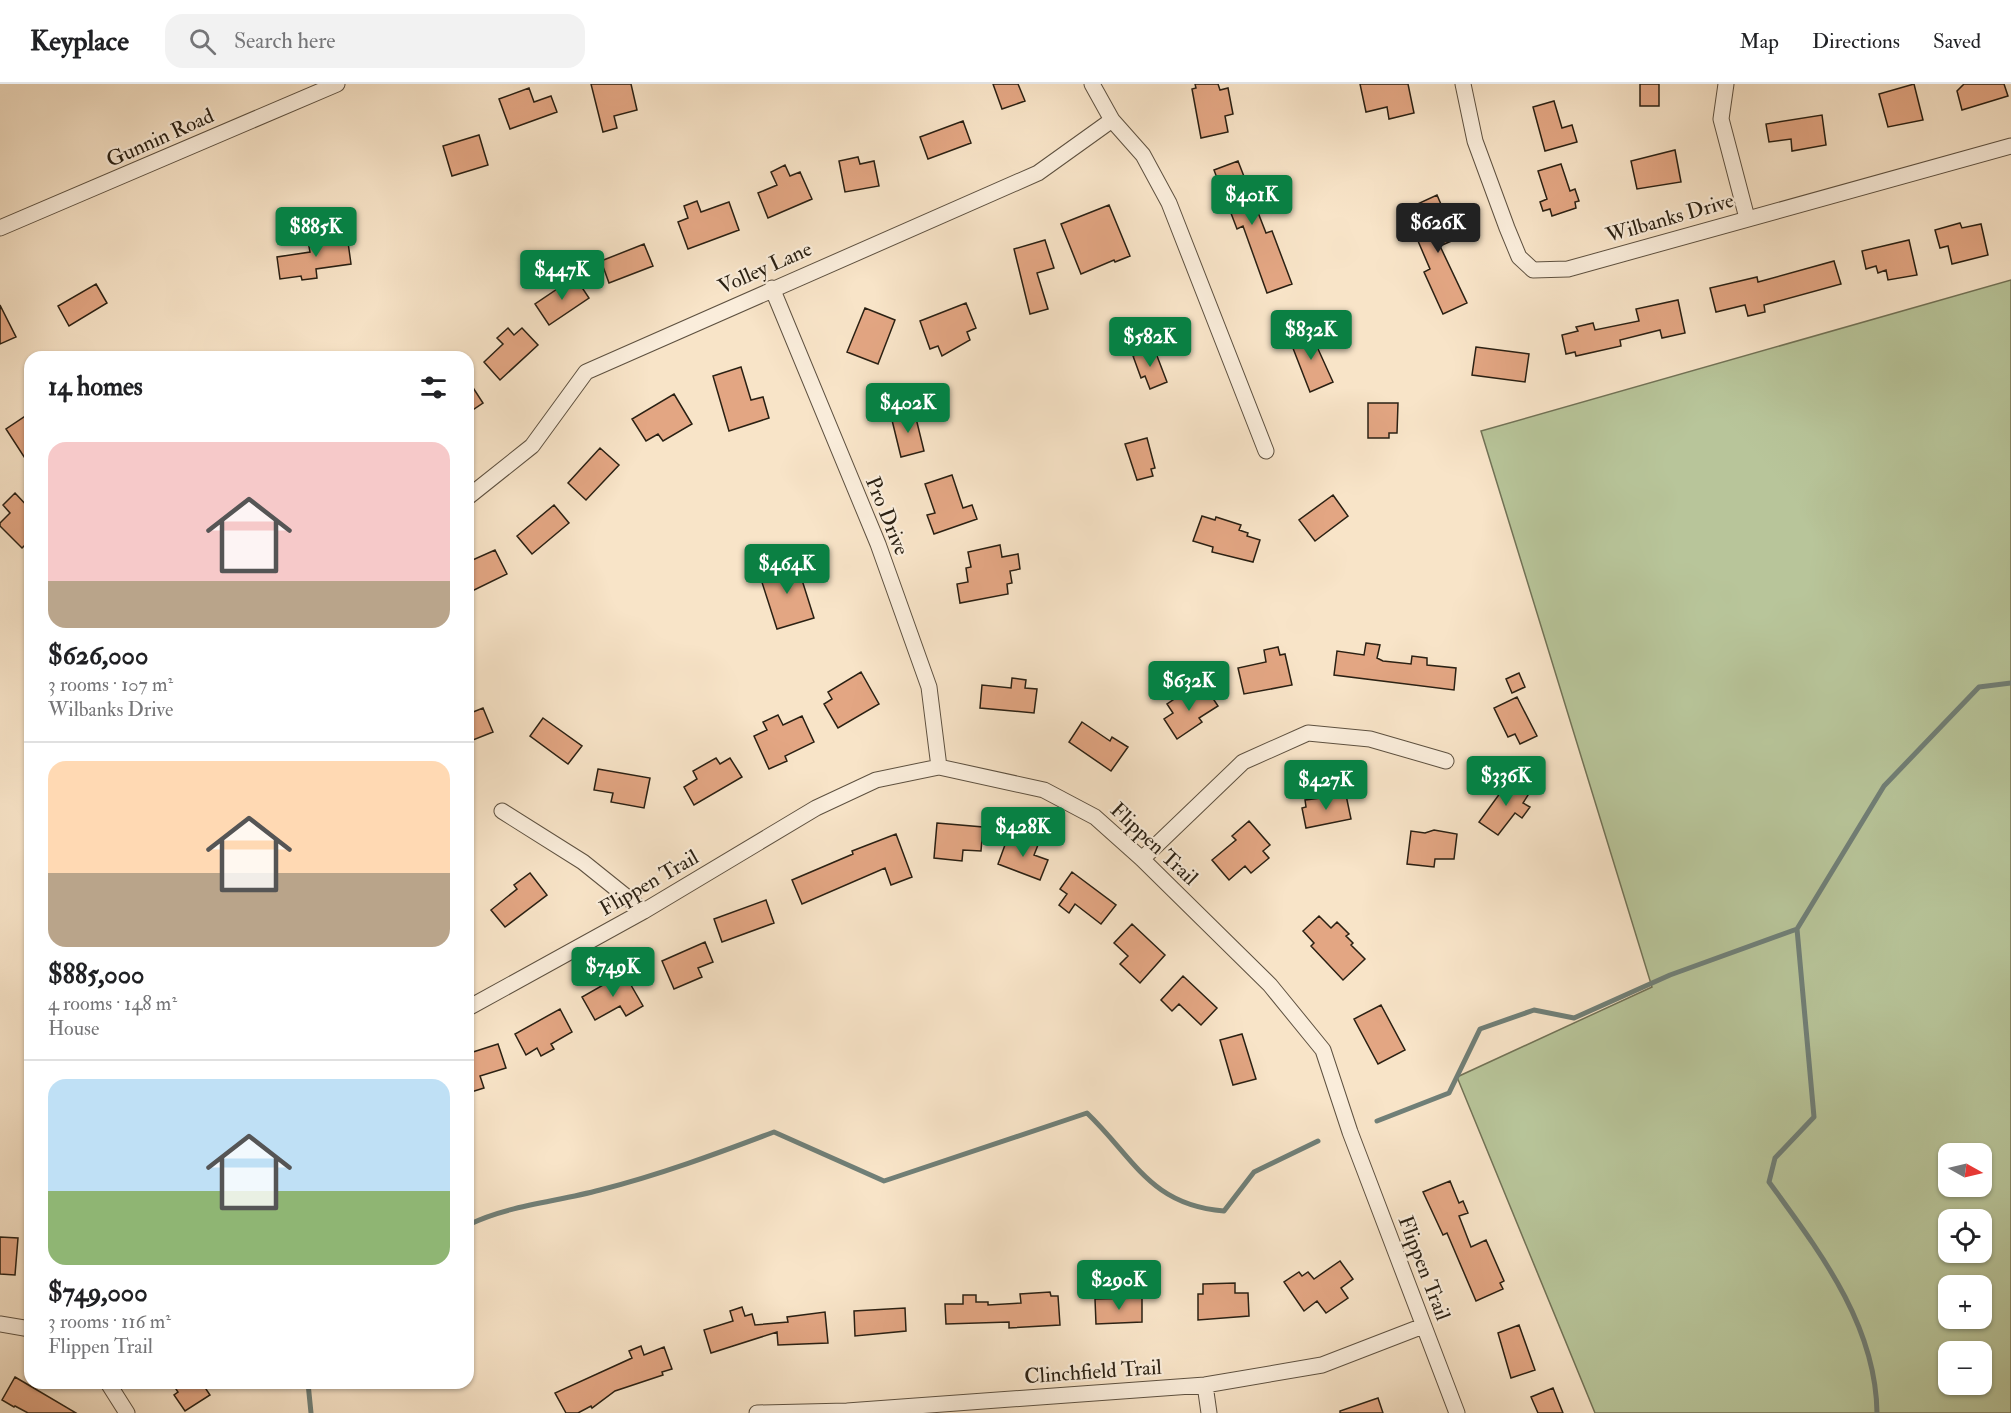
<!DOCTYPE html>
<meta charset="utf-8">
<style>
:root{--surface:#fff;--page:#f2f2f2;--text:#202124;--muted:#757577;--line:#e0e0e0;--accent:#0b8043}
body{margin:0;font-family:"IM FELL Double Pica",serif;background:var(--page);color:var(--text);height:100vh;display:flex;flex-direction:column;font-size:22px;white-space:nowrap}
*{box-sizing:border-box;margin:0}
p{font-size:20px;color:var(--muted)}
.icon{flex:none;width:33px;height:33px;fill:none;stroke:currentColor;stroke-width:2;stroke-linecap:round;stroke-linejoin:round}
.map{position:relative;flex:1;overflow:hidden}
.details{position:absolute;left:24px;top:267px;width:450px;height:1038px;display:flex;flex-direction:column;background:var(--surface);border-radius:18px;box-shadow:0 2px 4px #0004}
.details>*{flex:none}
.needle{width:39px;rotate:98deg}
.tools{position:absolute;left:1938px;top:1059px;display:grid;gap:12px}
.tools a{display:grid;place-items:center;width:54px;height:54px;border-radius:12px;background:var(--surface);box-shadow:0 2px 4px #0004;font-size:30px}
.price{position:absolute;translate:-50% -51px;padding:0 14px;border-radius:6px;background:var(--accent);color:#fff;font-size:20px;line-height:39px;filter:drop-shadow(0 2px 3px #0008)}
.price::after{content:'';position:absolute;left:50%;top:36px;width:18px;height:14px;margin-left:-9px;background:inherit;clip-path:polygon(0 0,100% 0,50% 100%)}
.price.on{background:#222;color:#fff}
ul{padding:0;list-style:none}
li{display:grid;align-content:center;gap:12px;height:318px;padding:0 24px}
li+li{border-top:2px solid var(--line)}
li span{display:grid;place-items:center;height:186px;border-radius:18px;color:#555}
li>.icon{margin-inline-start:auto}
span .icon{width:108px;height:108px;fill:#fffc;stroke-width:1}
li b{font-size:26px}
h2{display:flex;justify-content:space-between;align-items:center;height:72px;padding:0 24px;font-size:26px}
header{display:flex;align-items:center;gap:36px;box-sizing:border-box;height:84px;padding:0 30px;background:var(--surface);border-bottom:2px solid var(--line)}
header strong{font-size:28px}
nav{display:flex;gap:33px;margin-inline-start:auto;font-size:21px}
.search{width:420px;height:54px;background:var(--page);display:flex;align-items:center;gap:15px;box-sizing:border-box;padding:0 21px;border-radius:18px;color:var(--muted);font-size:22px}
.map>svg:first-child{display:block}
</style>
<header>
<strong>Keyplace</strong>
<div class="search"><svg class="icon" aria-label="search" viewBox="0 0 24 24"><circle cx="10" cy="10" r="6"/><path d="M15 15l6 6"/></svg>Search here</div>
<nav><a>Map</a><a>Directions</a><a>Saved</a></nav>
</header>
<div class="map">
<svg width="2011" height="1329" viewBox="0 0 2011 1329">
<rect width="100%" height="100%" fill="#f8e4c8"/>
<filter id="stains"><feTurbulence type="fractalNoise" baseFrequency=".00333" numOctaves="4"/><feColorMatrix values="0 0 0 0 .2 0 0 0 0 .09 0 0 0 0 .02 0 0 0 .5 -.17"/></filter>
<radialGradient id="worn" r=".72"><stop offset=".6" stop-color="#630" stop-opacity="0"/><stop offset="1" stop-color="#630" stop-opacity=".3"/></radialGradient>
<path fill="#b8c59a" stroke="#717256" stroke-width="1.5" fill-rule="evenodd" d="M2011,196V1329H1595L1457,993L1652,903L1481,347ZM1948,1070H1982V1102H1948ZM1948,1136H1982V1168H1948ZM1948,1202H1982V1234H1948ZM1948,1268H1982V1300H1948Z"/>
<g fill="none" stroke-linecap="round" stroke-linejoin="round">
<path stroke="#707f77" stroke-width="5" d="M1377,1037L1449,1009L1480,945L1534,926L1574,934L1670,891L1797,845
M468,1141C509,1121 556,1118 600,1106C659,1091 716,1070 774,1048L884,1097L1087,1029C1135,1075 1150,1121 1224,1127L1254,1088L1318,1057
M308,1299L311,1329
M1877,1329C1876,1240 1819,1167 1769,1098L1775,1074L1814,1033L1797,845L1884,702L1979,603L2011,599"/>
</g>
<path fill="#e3a683" stroke="#2a2013" stroke-width="1.5" d="M591,0H631L637,26L614,32L617,44L603,48Z
M993,0H1018L1025,17L1002,25Z
M1195,0H1218L1220,6L1228,4L1233,30L1225,32L1228,48L1201,54L1192,5L1196,4Z
M1360,0H1408L1414,29L1389,35L1387,23L1366,28Z
M1640,0H1659V22H1640Z
M1914,0L1923,36L1888,43L1879,10Z
M1964,0H2004L2008,12L1962,26L1957,7Z
M529,4L534,18L551,12L557,28L510,45L499,15Z
M1554,17L1562,44L1572,41L1577,58L1545,67L1533,23Z
M1822,31L1826,61L1792,67L1791,55L1769,58L1766,40Z
M963,37L971,59L928,75L920,53Z
M479,51L488,81L452,92L443,62Z
M1675,66L1681,98L1637,105L1631,77Z
M858,73L860,80L874,77L879,102L845,108L839,77Z
M1238,77L1266,149L1272,147L1292,200L1267,209L1243,142L1237,145L1229,124L1224,126L1215,104L1220,102L1214,86Z
M1561,80L1570,107L1575,105L1579,117L1575,118L1576,124L1552,132L1550,125L1543,127L1540,118L1547,115L1538,87Z
M785,81L790,92L800,88L812,115L768,134L758,109L777,101L771,88Z
M1437,111L1456,155L1440,162L1467,219L1443,230L1424,188L1430,185L1415,150L1424,146L1413,122Z
M697,117L701,128L729,118L739,146L688,165L678,138L688,134L684,122Z
M1109,121L1130,172L1115,178L1114,176L1081,190L1061,140Z
M1960,139L1962,144L1981,140L1988,171L1952,180L1948,162L1940,164L1935,146Z
M347,151L351,180L316,185L317,194L302,196L301,192L280,195L277,173L310,168L308,157Z
M1045,156L1054,184L1037,189L1048,225L1030,230L1014,165Z
M1909,156L1917,191L1888,196L1886,186L1878,189L1876,182L1866,185L1862,167Z
M644,160L653,182L609,199L601,177Z
M1834,177L1841,200L1764,221L1765,228L1748,232L1745,221L1716,228L1710,204L1757,193L1758,198Z
M575,193L589,214L549,241L535,220Z
M96,200L107,219L69,242L58,222Z
M1678,216L1685,249L1662,254L1660,246L1620,256L1621,262L1576,272L1575,268L1566,270L1562,251L1578,247L1576,243L1593,239L1595,246L1639,237L1636,225Z
M966,219L976,244L967,248L970,256L942,272L938,262L930,265L920,237Z
M0,221L16,253L0,260Z
M865,224L895,236L878,280L847,268Z
M508,244L514,251L522,244L538,261L500,296L484,278L503,260L497,254Z
M1309,245L1333,298L1310,308L1289,254Z
M1476,263L1529,270L1525,298L1472,291Z
M1154,264L1167,298L1150,305L1145,292L1141,294L1133,272Z
M741,283L751,316L763,313L769,334L729,347L713,292Z
M468,296L483,319L468,329Z
M674,310L692,340L663,357L658,350L646,357L632,335Z
M1368,319H1398L1397,349H1389V354H1368Z
M914,326L924,367L901,373L891,332Z
M30,329V382L6,345Z
M1147,354L1155,384L1151,385L1153,392L1137,396L1125,360Z
M600,364L619,381L586,416L568,399Z
M952,391L963,424L972,421L977,435L934,450L927,431L935,429L925,400Z
M15,409L30,425V456L22,464L0,442V439L10,429L3,421Z
M1333,411L1348,432L1315,457L1299,436Z
M554,421L569,439L532,470L517,452Z
M1202,432L1215,436L1216,433L1241,441L1239,446L1248,449L1247,452L1260,456L1253,478L1212,468L1213,463L1193,457Z
M1000,461L1002,473L1018,470L1020,485L1010,487L1012,499L1007,500L1008,510L960,519L957,500L968,498L966,484L971,483L968,468Z
M495,466L507,490L468,509V478Z
M796,477L814,534L777,545L759,489Z
M1366,559L1380,561L1377,574L1383,577L1411,580L1412,572L1427,574V581L1456,584L1454,606L1334,591L1337,567L1364,571Z
M1278,563L1280,571L1285,570L1292,601L1244,610L1238,584L1266,578L1264,566Z
M861,588L879,620L838,644L824,620L832,615L828,608Z
M1519,589L1525,603L1512,609L1506,595Z
M1012,594L1026,596L1025,604L1037,605L1034,629L980,624L982,601L1011,604Z
M1206,604L1218,622L1199,634L1202,638L1177,655L1164,635L1173,629L1167,620L1185,608L1190,614Z
M1517,613L1537,652L1520,660L1515,650L1508,653L1494,624Z
M483,624L493,648L468,658V630Z
M778,631L783,641L802,632L814,658L785,672L787,677L769,685L754,652L767,646L763,638Z
M543,634L582,662L568,680L530,652Z
M1082,638L1110,657L1112,653L1128,663L1111,687L1069,658Z
M716,674L720,680L730,674L742,693L694,721L684,703L697,695L693,687Z
M598,685L650,694L644,724L611,718L613,709L594,706Z
M1511,694L1530,708L1523,719L1530,723L1522,734L1515,729L1498,751L1479,738Z
M1346,711L1351,735L1306,744L1302,724L1306,723L1305,716Z
M1249,737L1270,761L1263,767L1269,774L1251,789L1245,782L1229,796L1212,776L1236,756L1232,752Z
M937,739L983,743L981,767L963,766L962,777L934,774Z
M1434,746L1457,750L1454,775H1435L1434,783L1407,780L1411,747L1425,749Z
M896,750L912,793L891,801L885,784L802,820L792,796L853,770L852,767Z
M1009,750L1038,761L1034,771L1048,776L1040,796L998,780Z
M1072,788L1116,821L1101,840L1075,820L1069,829L1059,821L1067,810L1060,805Z
M530,789L547,811L505,843L491,826L517,805L514,801Z
M766,816L774,839L722,858L714,835Z
M1319,832L1331,844L1337,838L1349,850L1346,852L1353,859L1351,861L1365,875L1343,896L1311,862L1314,859L1303,847Z
M1132,840L1165,871L1140,899L1120,880L1128,872L1114,859Z
M705,858L713,878L698,884L702,893L674,905L662,877Z
M624,889L643,922L626,932L620,922L595,936L582,913Z
M1183,892L1217,924L1201,941L1179,920L1172,927L1161,916Z
M1381,921L1405,966L1378,980L1354,935Z
M560,925L572,948L551,960L554,965L541,972L537,964L526,971L515,950Z
M1242,950L1256,995L1233,1001L1220,956Z
M498,960L506,984L480,992L484,1004L468,1009V963L471,962L473,968Z
M1450,1097L1459,1119L1463,1117L1468,1129L1459,1132L1471,1163L1486,1156L1504,1197L1500,1199L1503,1205L1476,1217L1447,1149L1443,1151L1423,1108Z
M0,1153L18,1154L15,1191L0,1190Z
M1340,1177L1353,1195L1341,1204L1348,1214L1326,1229L1317,1217L1304,1227L1284,1198L1299,1188L1302,1192L1308,1188L1314,1195Z
M1235,1199V1209H1248L1249,1232L1198,1236V1210H1203V1200Z
M1050,1208L1051,1212H1058L1060,1241L1009,1244V1238L946,1240L945,1220H963V1211H976V1218H988V1221L1021,1219L1020,1210Z
M1142,1214V1238L1096,1240L1095,1215Z
M742,1223L745,1232L752,1230L755,1241L788,1238L787,1233L825,1228L828,1259L778,1261L777,1248L711,1269L704,1246L733,1237L730,1227Z
M905,1224L906,1247L855,1252L854,1227Z
M1519,1241L1535,1286L1511,1294L1498,1249Z
M641,1262L644,1271L664,1263L672,1285L662,1288L663,1291L615,1307L592,1324L591,1322L578,1329H566L555,1309L632,1274L629,1267Z
M15,1293L76,1329H28L15,1322L14,1323L2,1316Z
M172,1299H202L210,1311L185,1327L174,1311L178,1308Z
M1553,1304L1563,1329H1538L1531,1313Z
M1378,1314L1383,1329H1340V1327Z"/>
<g fill="none" stroke-linecap="round" stroke-linejoin="round">
<g stroke="#5e5140" stroke-width="17">
<path id="street" d="M1092,0L1112,36L1143,71L1169,119L1266,367
M1463,0L1475,57L1507,144L1519,173L1533,186L1568,185L2011,62
M1726,0L1721,35L1747,134
M0,144L337,0
M772,204L878,460L929,603L939,683
M468,413L532,362L586,288L1038,89L1112,36
M502,727L583,778L644,827
M1142,775L1243,678L1308,649L1370,655L1446,677
M468,924L644,827L816,724L876,696L939,683L1044,706L1095,733L1142,775L1270,901L1323,966L1350,1048L1457,1329
M0,1240L30,1245
M108,1299L127,1329
M1205,1301L1209,1329
M757,1329L847,1327L1205,1301L1322,1281L1423,1242"/>
</g>
<use href="#street" stroke="#faeddb" stroke-width="15"/>
</g>
<g text-anchor="middle" dominant-baseline="central" stroke-width="4.5" stroke-linejoin="round" paint-order="stroke">
<g font-size="21" fill="#2a2013" stroke="#faeddb">
<text transform="translate(160 54) rotate(-24)">Gunnin Road</text>
<text transform="translate(1670 134) rotate(-16)">Wilbanks Drive</text>
<text transform="translate(765 184) rotate(-24)">Volley Lane</text>
<text transform="translate(887 432) rotate(68)">Pro Drive</text>
<text transform="translate(1154 760) rotate(43)">Flippen Trail</text>
<text transform="translate(649 799) rotate(-30)">Flippen Trail</text>
<text transform="translate(1424 1184) rotate(69)">Flippen Trail</text>
<text transform="translate(1093 1288) rotate(-4)">Clinchfield Trail</text>
</g>
</g>
<rect width="100%" height="100%" filter="url(#stains)"/>
<rect width="100%" height="100%" fill="url(#worn)"/>
</svg>
<div class="tools">
<a><svg class="needle" viewBox="-14 -14 28 28"><path d="M0-13l5 13h-10z" fill="#e53935"/><path d="M0 13l5-13h-10z" fill="#757577"/></svg></a>
<a><svg class="icon" aria-label="locate" viewBox="0 0 24 24"><circle cx="12" cy="12" r="6"/><path d="M12 2v4M12 18v4M2 12h4M18 12h4"/></svg></a>
<a>+</a>
<a>−</a>
</div>
<b class="price" style="left:1252px;top:142px">$401K</b>
<b class="price on" style="left:1438px;top:170px">$626K</b>
<b class="price" style="left:316px;top:174px">$885K</b>
<b class="price" style="left:562px;top:217px">$447K</b>
<b class="price" style="left:1311px;top:277px">$832K</b>
<b class="price" style="left:1150px;top:284px">$582K</b>
<b class="price" style="left:908px;top:350px">$402K</b>
<b class="price" style="left:787px;top:511px">$464K</b>
<b class="price" style="left:1189px;top:628px">$632K</b>
<b class="price" style="left:1506px;top:723px">$336K</b>
<b class="price" style="left:1326px;top:727px">$427K</b>
<b class="price" style="left:1023px;top:774px">$428K</b>
<b class="price" style="left:613px;top:914px">$749K</b>
<b class="price" style="left:1119px;top:1227px">$290K</b>
<section class="details">
<h2>14 homes<svg class="icon" aria-label="filters" viewBox="0 0 24 24"><path d="M4 7h16M4 17h16"/><circle cx="9" cy="7" r="2"/><circle cx="15" cy="17" r="2"/></svg></h2>
<ul>
<li><span style="background:linear-gradient(#f6c9c9 75%,#b9a48a 0)"><svg class="icon" aria-label="home" viewBox="0 0 24 24"><path d="M3 11l9-7 9 7M6 9v11h12V9"/></svg></span><div><b>$626,000</b><p>3 rooms · 107 m²</p><p>Wilbanks Drive</p></div></li>
<li><span style="background:linear-gradient(#ffd9b3 60%,#b9a48a 0)"><svg class="icon" aria-label="home" viewBox="0 0 24 24"><path d="M3 11l9-7 9 7M6 9v11h12V9"/></svg></span><div><b>$885,000</b><p>4 rooms · 148 m²</p><p>House</p></div></li>
<li><span style="background:linear-gradient(#bfe0f5 60%,#8fb573 0)"><svg class="icon" aria-label="home" viewBox="0 0 24 24"><path d="M3 11l9-7 9 7M6 9v11h12V9"/></svg></span><div><b>$749,000</b><p>3 rooms · 116 m²</p><p>Flippen Trail</p></div></li>
</ul>
</section>
</div>
